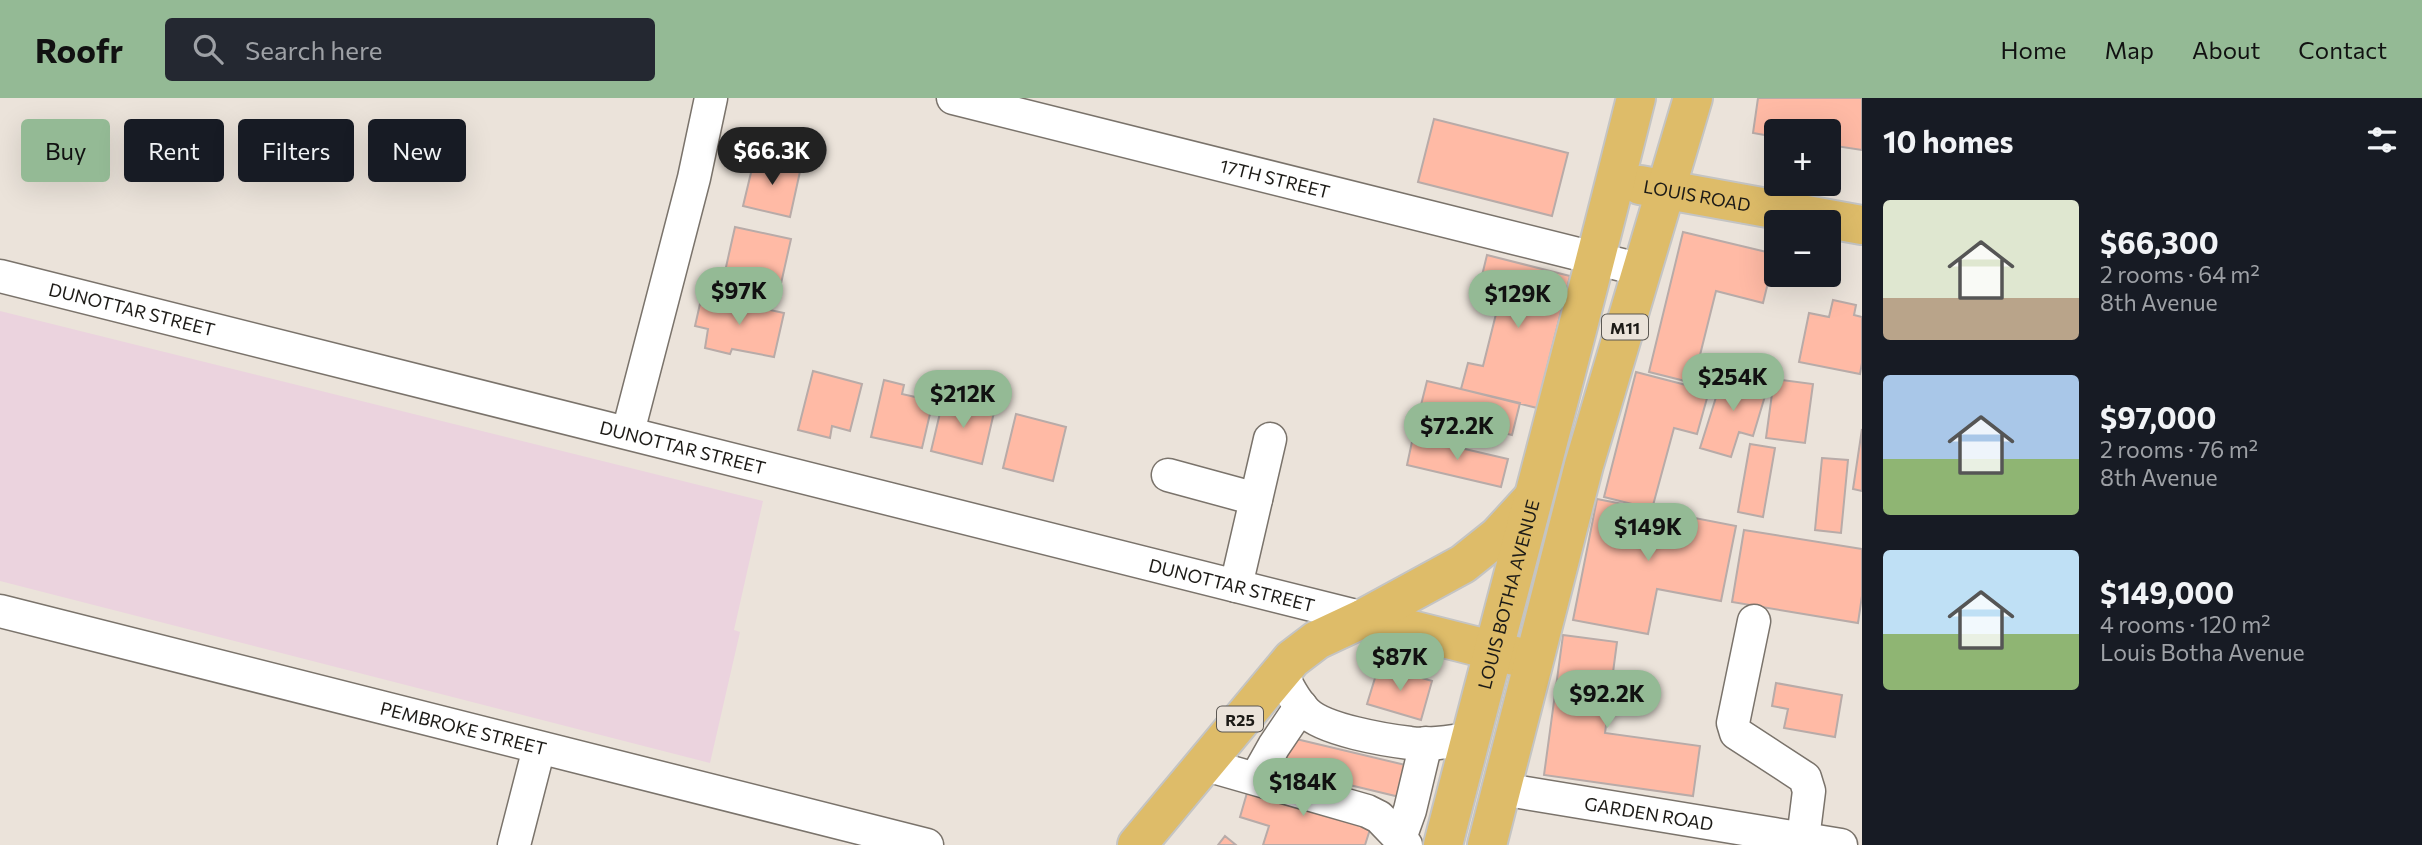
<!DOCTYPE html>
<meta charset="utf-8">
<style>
:root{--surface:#171b24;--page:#242831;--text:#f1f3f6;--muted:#9ea1a6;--accent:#94ba95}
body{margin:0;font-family:Commissioner,sans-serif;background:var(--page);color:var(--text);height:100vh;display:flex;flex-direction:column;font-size:26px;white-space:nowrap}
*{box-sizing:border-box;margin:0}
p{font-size:23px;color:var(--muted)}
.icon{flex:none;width:38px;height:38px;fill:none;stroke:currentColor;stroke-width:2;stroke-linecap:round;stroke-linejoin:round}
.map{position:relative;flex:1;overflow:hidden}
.details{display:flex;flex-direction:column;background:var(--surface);width:560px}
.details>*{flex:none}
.banner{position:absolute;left:21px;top:21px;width:665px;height:63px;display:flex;gap:14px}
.tools{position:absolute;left:1764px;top:21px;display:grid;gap:14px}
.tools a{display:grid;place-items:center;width:77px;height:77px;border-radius:7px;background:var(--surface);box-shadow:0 7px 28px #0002;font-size:35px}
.price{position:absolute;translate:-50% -60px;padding:0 16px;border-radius:24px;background:var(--accent);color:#111;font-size:23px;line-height:46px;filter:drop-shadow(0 2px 4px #0008)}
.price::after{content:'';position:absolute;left:50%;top:42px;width:21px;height:16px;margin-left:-10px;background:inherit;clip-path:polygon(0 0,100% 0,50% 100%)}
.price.active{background:#222;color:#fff}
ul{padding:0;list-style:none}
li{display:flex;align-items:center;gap:21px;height:175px;padding:0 21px}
li span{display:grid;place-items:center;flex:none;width:196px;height:140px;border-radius:7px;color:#555}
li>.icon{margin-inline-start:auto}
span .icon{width:84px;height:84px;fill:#fffc;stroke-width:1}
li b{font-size:30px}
h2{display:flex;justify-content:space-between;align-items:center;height:84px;padding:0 21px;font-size:30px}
.chip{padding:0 24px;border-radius:7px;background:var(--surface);box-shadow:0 7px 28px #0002;font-size:24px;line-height:63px}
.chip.active{background:var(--accent);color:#111}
header{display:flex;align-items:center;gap:42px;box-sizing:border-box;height:98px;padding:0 35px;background:var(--accent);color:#111}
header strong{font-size:33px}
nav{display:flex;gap:38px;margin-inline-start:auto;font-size:24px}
.search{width:490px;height:63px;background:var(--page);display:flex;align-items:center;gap:18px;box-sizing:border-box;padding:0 24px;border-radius:7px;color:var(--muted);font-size:26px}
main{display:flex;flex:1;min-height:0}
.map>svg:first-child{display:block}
</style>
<header>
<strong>Roofr</strong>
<div class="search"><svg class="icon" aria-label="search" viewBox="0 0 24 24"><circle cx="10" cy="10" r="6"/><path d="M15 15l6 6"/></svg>Search here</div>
<nav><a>Home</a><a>Map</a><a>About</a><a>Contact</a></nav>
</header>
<main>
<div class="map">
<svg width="1862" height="747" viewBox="0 0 1862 747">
<rect width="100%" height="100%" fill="#ebe3da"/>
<path fill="#ebd3de" d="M0,213L763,403L734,532L740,534L710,665L0,483Z"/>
<path fill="#ffbaa5" stroke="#b8aba8" stroke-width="2" d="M1758,0H1862V52L1829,47V33H1776V39L1753,35Z
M1434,21L1568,55L1552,118L1418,84Z
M755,58L801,69L790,119L743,108Z
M735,129L791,141L780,190L724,178Z
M1683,134L1775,156L1763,205L1716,193L1693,285L1649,274Z
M1487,157L1570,178L1537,310L1461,291L1468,265L1483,268L1498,208L1476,202Z
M702,197L784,215L774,259L732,251L730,256L705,250L708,231L695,228Z
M1833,202L1856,207L1854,217L1862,219V265L1860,276L1799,264L1809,215L1829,219Z
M813,273L862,286L850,333L832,328L830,340L798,332Z
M1636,274L1709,293L1697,336L1674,330L1652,411L1604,399Z
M1724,274L1768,288L1753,338L1739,334L1731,359L1700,350Z
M1774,281L1813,286L1805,345L1766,340Z
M884,282L904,287L902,296L933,303L922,350L871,339Z
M1427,283L1520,305L1512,337L1419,315Z
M944,298L995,310L982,366L931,353Z
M1016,316L1066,329L1053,383L1003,370Z
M1862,331V393L1853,391Z
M1413,339L1508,361L1501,389L1407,367Z
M1750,346L1775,350L1763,419L1738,414Z
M1822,360L1848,362L1841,435L1815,432Z
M1597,401L1736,428L1721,503L1657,491L1648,536L1573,522Z
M1744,432L1862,451V498L1858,525L1732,504Z
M1563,537L1617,544L1605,635L1700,648L1693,698L1544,677Z
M1379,567L1432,583L1421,622L1367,606Z
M1776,585L1842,597L1835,639L1784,630L1788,611L1772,608Z
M1292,640L1418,670L1412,702L1283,671Z
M1251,681L1374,719L1365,747H1263L1269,728L1240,719Z
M1225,738L1236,747H1218Z"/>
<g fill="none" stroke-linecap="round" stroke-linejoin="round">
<g stroke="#7a736b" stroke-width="35">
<g id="minor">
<path id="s1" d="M953,0L1642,172"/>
<path id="s2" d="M0,178L1364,520"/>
<path d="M628,334L694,80L711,0"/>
<path d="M1168,377L1256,401"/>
<path d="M1236,488L1270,341"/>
<path id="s3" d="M0,513L927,747"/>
<path d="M1754,523L1733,625L1736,635L1805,680L1809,693L1803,741"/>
<path d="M1280,572C1287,587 1294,602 1306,614C1324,632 1385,642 1410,645C1430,648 1451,643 1470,641"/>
<path d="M1203,666L1367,713L1379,719L1406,747"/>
<path d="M1256,680L1274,648L1301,608"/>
<path id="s4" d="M1501,691L1841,747"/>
<path d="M1400,740L1410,712L1426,645"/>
<path d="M514,747L539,650"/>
</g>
</g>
<g stroke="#c4c4c3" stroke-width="42">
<g id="major">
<path id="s5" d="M1640,87L1862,127"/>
<path d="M1364,520L1515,558"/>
<path d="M1137,747L1292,561L1317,542L1364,520L1463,466L1498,438L1530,403"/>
<path id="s6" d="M1443,747C1507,498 1574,250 1636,0"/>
<path d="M1487,747L1584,367L1693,0"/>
</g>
</g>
<use href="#minor" stroke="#fff" stroke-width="32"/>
<use href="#major" stroke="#debc69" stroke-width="38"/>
</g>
<g text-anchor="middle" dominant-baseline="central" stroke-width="5" stroke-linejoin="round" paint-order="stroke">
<g fill="#ebe3da" stroke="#5b5752" stroke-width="2">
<rect x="1602" y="216.5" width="46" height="25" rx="5"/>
<rect x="1217" y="608.5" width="46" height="25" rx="5"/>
</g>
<g font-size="16" font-weight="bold" fill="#1d1b17">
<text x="1625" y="229">M11</text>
<text x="1240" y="621">R25</text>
</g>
<g font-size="18" fill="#1d1b17" stroke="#ebe3da">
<text stroke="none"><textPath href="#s1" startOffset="332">17TH STREET</textPath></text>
<text stroke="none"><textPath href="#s5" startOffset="58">LOUIS ROAD</textPath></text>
<text stroke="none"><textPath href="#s2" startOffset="136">DUNOTTAR STREET</textPath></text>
<text stroke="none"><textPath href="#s2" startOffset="704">DUNOTTAR STREET</textPath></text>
<text stroke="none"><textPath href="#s2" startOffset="1270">DUNOTTAR STREET</textPath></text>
<text stroke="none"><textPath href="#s6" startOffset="259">LOUIS BOTHA AVENUE</textPath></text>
<text stroke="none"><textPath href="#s3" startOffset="478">PEMBROKE STREET</textPath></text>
<text stroke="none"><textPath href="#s4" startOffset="150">GARDEN ROAD</textPath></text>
</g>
</g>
</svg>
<div class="tools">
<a>+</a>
<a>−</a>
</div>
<b class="price active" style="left:772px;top:89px">$66.3K</b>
<b class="price" style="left:739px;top:229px">$97K</b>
<b class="price" style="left:1518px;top:232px">$129K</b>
<b class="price" style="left:1733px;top:315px">$254K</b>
<b class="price" style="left:963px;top:332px">$212K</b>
<b class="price" style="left:1457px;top:364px">$72.2K</b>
<b class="price" style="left:1648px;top:465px">$149K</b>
<b class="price" style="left:1400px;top:595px">$87K</b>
<b class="price" style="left:1607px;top:632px">$92.2K</b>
<b class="price" style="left:1303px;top:720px">$184K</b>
<div class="banner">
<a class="chip active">Buy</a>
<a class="chip">Rent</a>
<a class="chip">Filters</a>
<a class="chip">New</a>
</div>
</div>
<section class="details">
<h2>10 homes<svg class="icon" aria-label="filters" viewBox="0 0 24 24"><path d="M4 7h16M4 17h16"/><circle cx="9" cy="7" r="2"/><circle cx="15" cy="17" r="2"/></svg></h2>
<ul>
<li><span style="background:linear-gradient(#dfe7d0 70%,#b9a48a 0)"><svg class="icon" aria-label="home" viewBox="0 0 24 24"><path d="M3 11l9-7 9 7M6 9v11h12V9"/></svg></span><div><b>$66,300</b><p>2 rooms · 64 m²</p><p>8th Avenue</p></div></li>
<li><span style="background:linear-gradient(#a9c7e8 60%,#8fb573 0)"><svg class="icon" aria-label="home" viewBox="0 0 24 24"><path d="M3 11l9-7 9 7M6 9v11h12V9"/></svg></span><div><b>$97,000</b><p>2 rooms · 76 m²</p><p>8th Avenue</p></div></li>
<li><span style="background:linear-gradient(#bfe0f5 60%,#8fb573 0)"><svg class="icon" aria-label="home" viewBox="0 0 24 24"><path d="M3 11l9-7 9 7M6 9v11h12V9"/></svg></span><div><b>$149,000</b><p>4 rooms · 120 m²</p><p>Louis Botha Avenue</p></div></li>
</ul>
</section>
</main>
